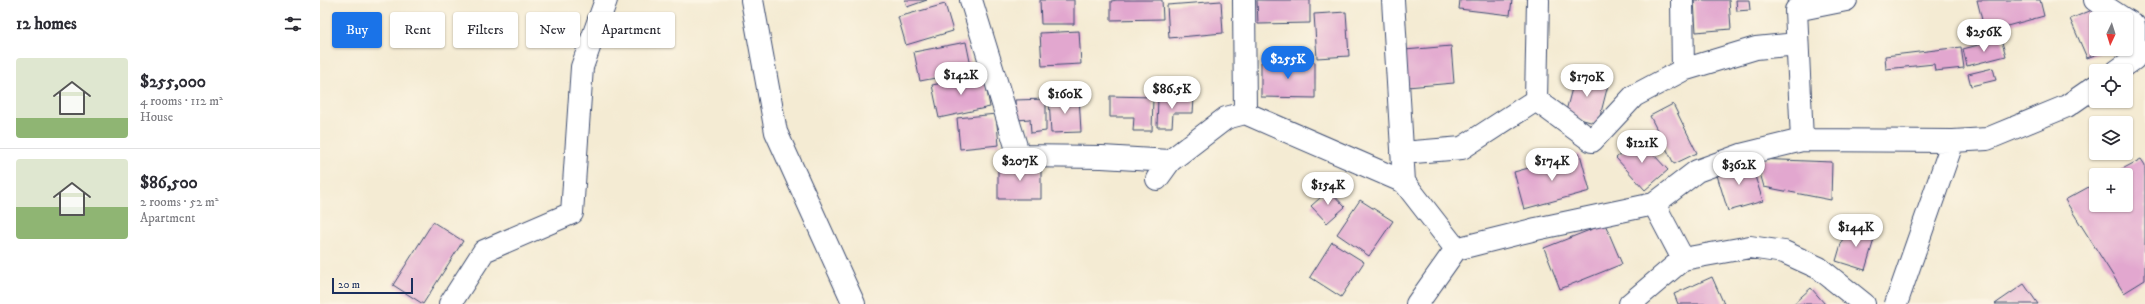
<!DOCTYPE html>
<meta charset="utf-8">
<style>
:root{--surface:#fff;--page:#f7f7f7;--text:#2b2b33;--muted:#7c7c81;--line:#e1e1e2;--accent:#1a73e8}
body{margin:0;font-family:"IM FELL DW Pica",serif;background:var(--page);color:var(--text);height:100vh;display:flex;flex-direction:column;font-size:15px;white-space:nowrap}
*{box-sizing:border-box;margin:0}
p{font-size:13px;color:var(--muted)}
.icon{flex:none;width:22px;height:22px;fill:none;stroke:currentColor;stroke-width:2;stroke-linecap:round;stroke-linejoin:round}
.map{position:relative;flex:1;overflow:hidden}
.side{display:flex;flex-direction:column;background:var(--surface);width:320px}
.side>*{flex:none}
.top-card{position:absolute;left:12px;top:12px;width:380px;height:36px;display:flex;gap:8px}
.needle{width:26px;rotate:184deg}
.fabs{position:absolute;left:1769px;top:12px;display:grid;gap:8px}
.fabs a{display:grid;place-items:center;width:44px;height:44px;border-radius:4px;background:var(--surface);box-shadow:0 1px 3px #0004;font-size:20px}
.scale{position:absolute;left:12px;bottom:10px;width:81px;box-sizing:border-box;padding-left:4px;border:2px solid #1b2f5e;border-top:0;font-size:11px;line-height:14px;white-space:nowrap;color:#1b2f5e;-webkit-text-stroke:3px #fcf5e5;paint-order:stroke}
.price{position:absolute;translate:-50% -34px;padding:0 9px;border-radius:14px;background:#fff;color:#222;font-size:13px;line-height:26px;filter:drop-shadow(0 1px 2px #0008)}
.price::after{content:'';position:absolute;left:50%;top:24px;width:12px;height:9px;margin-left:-6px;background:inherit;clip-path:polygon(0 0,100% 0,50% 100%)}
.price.on{background:var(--accent);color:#fff}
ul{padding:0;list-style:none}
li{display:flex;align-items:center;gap:12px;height:100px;padding:0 16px}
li+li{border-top:1px solid var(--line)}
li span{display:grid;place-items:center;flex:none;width:112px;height:80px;border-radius:4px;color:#555}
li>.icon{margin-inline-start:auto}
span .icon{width:48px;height:48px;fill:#fffc;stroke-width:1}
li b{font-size:17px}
h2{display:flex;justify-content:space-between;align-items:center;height:48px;padding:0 16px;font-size:17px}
.pill{padding:0 14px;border-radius:4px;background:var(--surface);box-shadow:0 1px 3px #0004;font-size:14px;line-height:36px}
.pill.on{background:var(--accent);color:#fff}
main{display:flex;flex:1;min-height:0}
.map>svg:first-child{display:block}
</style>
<main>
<section class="side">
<h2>12 homes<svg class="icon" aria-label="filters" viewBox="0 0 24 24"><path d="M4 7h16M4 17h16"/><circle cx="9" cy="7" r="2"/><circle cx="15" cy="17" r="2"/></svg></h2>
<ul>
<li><span style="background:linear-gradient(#dfe7d0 75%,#8fb573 0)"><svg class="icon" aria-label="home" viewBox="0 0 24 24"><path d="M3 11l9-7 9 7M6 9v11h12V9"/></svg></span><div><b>$255,000</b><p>4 rooms · 112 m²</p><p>House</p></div></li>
<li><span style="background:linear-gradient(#dfe7d0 60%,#8fb573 0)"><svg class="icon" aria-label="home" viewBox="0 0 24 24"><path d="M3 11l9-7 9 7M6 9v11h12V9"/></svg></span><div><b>$86,500</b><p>2 rooms · 52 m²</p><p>Apartment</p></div></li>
</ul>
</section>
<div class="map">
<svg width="1825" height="304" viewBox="0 0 1825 304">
<rect width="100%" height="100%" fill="#fcf5e5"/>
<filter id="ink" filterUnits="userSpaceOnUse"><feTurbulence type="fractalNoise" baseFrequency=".025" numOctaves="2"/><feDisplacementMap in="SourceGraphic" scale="8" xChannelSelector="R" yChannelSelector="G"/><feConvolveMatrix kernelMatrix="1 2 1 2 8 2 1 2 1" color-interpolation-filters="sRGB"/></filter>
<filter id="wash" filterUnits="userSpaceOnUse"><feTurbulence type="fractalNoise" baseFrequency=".012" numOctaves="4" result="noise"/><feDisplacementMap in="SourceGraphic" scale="16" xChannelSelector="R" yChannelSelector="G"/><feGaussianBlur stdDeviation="0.9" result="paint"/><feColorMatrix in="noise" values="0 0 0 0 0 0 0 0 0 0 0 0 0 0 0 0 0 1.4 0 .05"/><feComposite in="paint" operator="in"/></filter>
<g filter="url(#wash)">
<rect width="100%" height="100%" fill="#f4ebd3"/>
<g id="blocks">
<path fill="#e2a7cf" d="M585,0H607L587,7Z
M720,0H754V24H721Z
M797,0H842L843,19L791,20V1Z
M937,0H990V23L938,24Z
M1140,0H1192L1190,15L1139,9Z
M1374,0H1409L1411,29L1376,32Z
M1416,0H1429L1430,10L1417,11Z
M1657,0H1720L1724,16L1665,32Z
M901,1L903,33L849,38L847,5Z
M625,4L633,31L586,45L578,17Z
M1782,6L1788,19H1776V49H1790L1767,58L1750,19Z
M1026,12L1029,56L997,58L994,14Z
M759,31L761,64L722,66L720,33Z
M1681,39L1686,56L1647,66L1643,49Z
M646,42L652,71L600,81L594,52Z
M1131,46L1134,83L1087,87L1085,50Z
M1641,47L1644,68L1615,71L1614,64L1566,69L1565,56Z
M941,62H995V98L941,97Z
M1673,68L1676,80L1651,86L1648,74Z
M1256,73L1289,81L1278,124L1245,115Z
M664,75L670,107L619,118L612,85Z
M759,96L761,132L731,133L729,98Z
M790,96L833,97L832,131H813L814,117H790Z
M838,98L874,99L873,113H853L852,127H837Z
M726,99V131L711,133L710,119L696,120L695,100Z
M1353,104L1377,153L1354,164L1330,116Z
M676,114L679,145L640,149L637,118Z
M1318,138L1348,170L1325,190L1296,158Z
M1260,154L1270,191L1204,209L1194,172Z
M1436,159L1512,162L1511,200L1444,187Z
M1821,159L1825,165V280L1804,293L1745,200L1776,183V205H1806V175H1791Z
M1430,161L1443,201L1408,211L1396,172Z
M678,165H721V199H678Z
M1009,190L1025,207L1007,223L991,206Z
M1040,200L1073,221L1049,256L1017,234Z
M113,222L143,241L103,304L73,285Z
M1285,224L1302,264L1240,289L1224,248Z
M1526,227L1555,236L1545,270L1516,261Z
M1012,242L1044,262L1021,297L990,277Z
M1392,277L1404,304H1358L1354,294Z
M1704,284L1718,304H1675Z
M1491,288L1505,304H1473Z"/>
</g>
</g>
<g filter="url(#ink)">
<use href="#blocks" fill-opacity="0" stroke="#3c4b70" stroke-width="1"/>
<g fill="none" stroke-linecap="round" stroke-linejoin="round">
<g stroke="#3c4b70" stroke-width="24">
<path id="minor" d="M432,0L456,132L534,304
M651,0L699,156L782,157L850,161
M924,0L925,113
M1073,0L1084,182L1136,249L1216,229L1334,204L1363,259
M1362,0L1363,70
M1775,0L1804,19
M1797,71L1814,59V25L1806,20
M1216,100L1218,0
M1482,140L1476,10L1526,0
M1082,153L1142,148L1216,100L1272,141L1314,96L1363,70L1436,48L1477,44
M837,179L850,161L906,118L925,113L1084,182
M1334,204L1377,171L1421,155L1482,140L1633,141
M130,304L164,251L252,213L262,67L286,0
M1097,304L1136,249
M1310,304L1363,259L1430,247L1464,252L1499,268L1544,304
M1576,304L1633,141L1667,139L1747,106L1776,86"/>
</g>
<use href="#minor" stroke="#fff" stroke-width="22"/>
</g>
</g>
</svg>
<div class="fabs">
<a><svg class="needle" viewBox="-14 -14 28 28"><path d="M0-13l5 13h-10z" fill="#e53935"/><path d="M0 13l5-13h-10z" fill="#7c7c81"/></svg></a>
<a><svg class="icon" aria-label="locate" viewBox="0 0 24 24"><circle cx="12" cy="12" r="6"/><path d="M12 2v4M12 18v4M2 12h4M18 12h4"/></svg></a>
<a><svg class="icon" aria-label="layers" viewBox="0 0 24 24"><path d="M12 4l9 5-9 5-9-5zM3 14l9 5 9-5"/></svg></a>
<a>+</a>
</div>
<div class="scale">20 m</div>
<b class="price" style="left:1664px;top:53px">$256K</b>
<b class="price on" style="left:968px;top:80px">$255K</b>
<b class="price" style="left:641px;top:96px">$142K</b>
<b class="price" style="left:1267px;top:98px">$170K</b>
<b class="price" style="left:852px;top:110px">$86.5K</b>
<b class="price" style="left:745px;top:115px">$160K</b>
<b class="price" style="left:1322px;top:164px">$121K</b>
<b class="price" style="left:700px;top:182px">$207K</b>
<b class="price" style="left:1232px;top:182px">$174K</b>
<b class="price" style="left:1419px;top:186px">$362K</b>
<b class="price" style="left:1008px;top:206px">$154K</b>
<b class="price" style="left:1536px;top:248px">$144K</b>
<div class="top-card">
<a class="pill on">Buy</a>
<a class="pill">Rent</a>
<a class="pill">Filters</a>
<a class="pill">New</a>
<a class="pill">Apartment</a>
</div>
</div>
</main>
